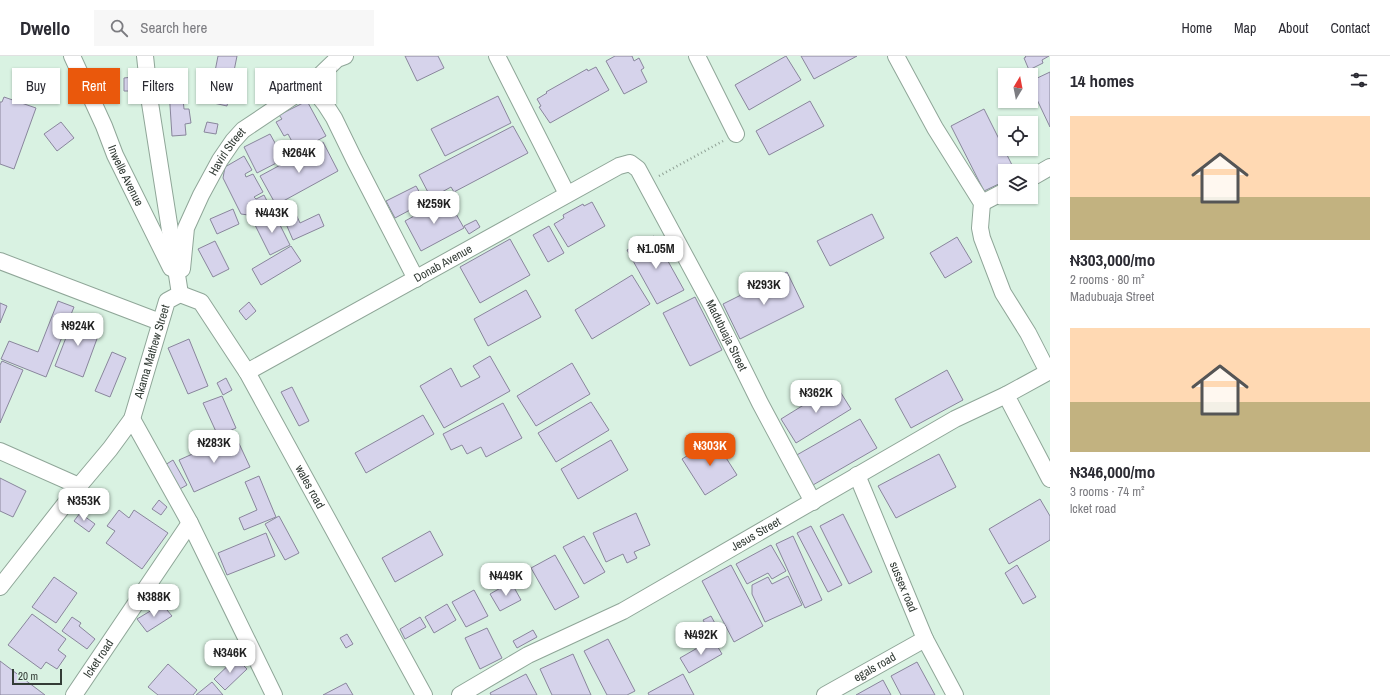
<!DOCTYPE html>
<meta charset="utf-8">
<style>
:root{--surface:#fff;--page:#f7f7f7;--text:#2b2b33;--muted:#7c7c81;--line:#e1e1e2;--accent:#ea580c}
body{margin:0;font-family:"Archivo Narrow",sans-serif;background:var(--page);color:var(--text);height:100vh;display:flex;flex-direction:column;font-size:15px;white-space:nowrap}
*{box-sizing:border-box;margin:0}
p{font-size:13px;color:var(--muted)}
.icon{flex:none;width:22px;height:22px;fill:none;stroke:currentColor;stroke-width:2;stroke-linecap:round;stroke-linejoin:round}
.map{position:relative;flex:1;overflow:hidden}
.side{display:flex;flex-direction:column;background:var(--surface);width:340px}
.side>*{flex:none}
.banner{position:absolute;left:12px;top:12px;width:380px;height:36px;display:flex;gap:8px}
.needle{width:26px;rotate:10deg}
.fabs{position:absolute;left:998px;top:12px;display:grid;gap:8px}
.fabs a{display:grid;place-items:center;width:40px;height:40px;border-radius:0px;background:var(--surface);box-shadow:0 1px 3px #0004;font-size:20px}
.scale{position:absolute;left:12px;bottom:10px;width:50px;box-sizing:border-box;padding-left:4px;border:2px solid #333c36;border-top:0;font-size:11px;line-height:14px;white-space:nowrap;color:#333c36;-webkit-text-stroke:3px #d9f2e2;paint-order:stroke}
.price{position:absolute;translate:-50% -34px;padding:0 9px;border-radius:8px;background:#fff;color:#222;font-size:13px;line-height:26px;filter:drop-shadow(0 1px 2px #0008)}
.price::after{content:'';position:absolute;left:50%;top:24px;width:12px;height:9px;margin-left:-6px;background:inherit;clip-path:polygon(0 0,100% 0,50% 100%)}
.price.active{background:var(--accent);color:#fff}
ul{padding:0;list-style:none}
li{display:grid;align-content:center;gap:8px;height:212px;padding:0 20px}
li span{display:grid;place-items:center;height:124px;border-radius:0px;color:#555}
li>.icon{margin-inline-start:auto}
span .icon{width:72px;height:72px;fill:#fffc;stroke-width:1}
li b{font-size:17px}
h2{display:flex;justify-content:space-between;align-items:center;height:48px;padding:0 20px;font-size:17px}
.tag{padding:0 14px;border-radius:0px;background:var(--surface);box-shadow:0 1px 3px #0004;font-size:14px;line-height:36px}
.tag.active{background:var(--accent);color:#fff}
header{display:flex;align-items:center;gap:24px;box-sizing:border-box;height:56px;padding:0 20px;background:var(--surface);border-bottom:1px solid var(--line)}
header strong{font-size:19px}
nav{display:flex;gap:22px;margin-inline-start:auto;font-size:14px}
.search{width:280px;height:36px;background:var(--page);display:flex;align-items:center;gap:10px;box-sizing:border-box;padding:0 14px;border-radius:0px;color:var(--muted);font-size:15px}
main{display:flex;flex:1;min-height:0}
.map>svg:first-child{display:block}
</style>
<header>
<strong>Dwello</strong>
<div class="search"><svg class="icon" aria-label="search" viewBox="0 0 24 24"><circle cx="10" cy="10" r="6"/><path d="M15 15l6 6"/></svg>Search here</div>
<nav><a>Home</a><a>Map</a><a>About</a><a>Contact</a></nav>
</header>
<main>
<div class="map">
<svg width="1050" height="639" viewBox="0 0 1050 639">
<rect width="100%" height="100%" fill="#d9f2e2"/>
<path fill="#d6d3eb" stroke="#89869c" d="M218,0H237L227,50L209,46Z
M405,0H438L444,12L417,25Z
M615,0H632L634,5L639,2L644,12L641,14L647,26L624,38L606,5Z
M786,0L801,24L749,54L735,29Z
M801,0H857L814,23Z
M1025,0H1049L1042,4L1043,7L1029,14L1024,2L1026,1Z
M596,11L609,34L550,67L539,51L541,50L537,43L547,37L546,36L587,13L588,15Z
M1050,16V71L1031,31V25Z
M133,21L134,35H124V22Z
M182,33L184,53H189L191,67L185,68L186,79L172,80L169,34Z
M498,40L511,67L445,100L431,73Z
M4,41L36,52L14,113L0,108V46H2Z
M307,45L326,80L297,95L288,78L284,80L276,66L282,63L279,59Z
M810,45L824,70L769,99L756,75Z
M984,53L1015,115H1005V125L984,135L951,70Z
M61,66L74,82L57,95L44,78Z
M207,66L218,68L216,78L204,76Z
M513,70L528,97L454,136L451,131L431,142L419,119Z
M270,78L284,103L257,117L244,91Z
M323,86L338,115L276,149L260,120Z
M244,100L252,114L245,118L246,121L253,118L263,136L254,141L256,143L264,139L271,153L255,160L241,158L223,122L225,111Z
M416,130L425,146L395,162L386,145Z
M447,142L464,172L421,195L405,165Z
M592,146L605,170L568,191L554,168L564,162L563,159L583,148L584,150Z
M233,153L239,168L217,178L210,163Z
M295,156L300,167L319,158L324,170L293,184L283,161Z
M274,157L290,189L270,199L254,167Z
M872,158L884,182L830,210L817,185Z
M476,164L480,171L469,178L464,170Z
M549,170L564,197L548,206L533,179Z
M654,180L684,234L657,248L627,194Z
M957,181L972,206L945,222L930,197Z
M510,183L530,219L480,247L460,211Z
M215,185L229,213L213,221L198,193Z
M291,190L301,205L261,229L252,213Z
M787,216L804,251L740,283L723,248Z
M632,219L650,248L592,283L575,254Z
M526,234L541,261L488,290L474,263Z
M695,241L722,294L690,310L663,257Z
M58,245L74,251L46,321L1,303L9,285L38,296Z
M249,246L256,255L246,264L239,255Z
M0,247L7,250L0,267Z
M74,261L98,270L95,279L98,280L83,321L55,310Z
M189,283L208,330L188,338L168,292Z
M112,296L126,302L110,341L95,335Z
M490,300L510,335L444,372L420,330L451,312L461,331L480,321L473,310Z
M2,305L23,314L0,367V309Z
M572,307L590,338L536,370L517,340Z
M947,314L963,344L911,372L895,343Z
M226,322L232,334L223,339L217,327Z
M836,329L851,353L796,387L781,363Z
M292,331L309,365L299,370L281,336Z
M222,340L236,372L218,380L203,347Z
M591,346L609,374L556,406L538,377Z
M503,347L522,382L486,401L481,391L467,398L462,389L451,394L443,378Z
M423,359L434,378L366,417L355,397Z
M860,363L877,392L813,429L795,400Z
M235,379L250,411L194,436L179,404Z
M714,383L737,419L705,439L682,403Z
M611,384L628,414L578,443L561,413Z
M939,398L956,431L896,462L878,430Z
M173,404L187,429L178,434L165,409Z
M259,420L276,461L244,474L239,462L257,454L245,426Z
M0,422L26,435L13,461L0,455Z
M1040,443L1050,460V484L1009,508L989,473Z
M159,444L167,451L161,459L152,453Z
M119,454L129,462L134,454L168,477L142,513L106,487L115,475L107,470Z
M80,457L95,468L89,476L74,465Z
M636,457L650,489L634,496L637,502L627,507L623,498L606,506L593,477Z
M843,458L872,516L849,528L820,470Z
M279,460L299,497L285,504L265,468Z
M811,470L842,529L828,536L797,477Z
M430,475L443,499L395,526L382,502Z
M266,477L275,500L227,519L218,497Z
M584,480L605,516L584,528L563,491Z
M793,480L822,544L805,552L776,488Z
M771,489L786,515L772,523L768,517L747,528L736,508Z
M555,499L579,541L555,554L531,512Z
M731,509L763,570L734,586L702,525Z
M1017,509L1036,541L1023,548L1005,517Z
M788,520L802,549L765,566L752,538V529L768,521L772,528Z
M54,521L77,537L56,567L32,551Z
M511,526L521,544L500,555L490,538Z
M474,534L488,560L466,571L452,546Z
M162,548L172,560L147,576L137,563Z
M447,548L456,564L434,577L425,561Z
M32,558L66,583L58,594L66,600L57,613L46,606L41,613L8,589Z
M711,560L717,571L710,576L703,564Z
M72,561L81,567L79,570L95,583L87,593L62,575Z
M420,561L426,571L405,583L400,573Z
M487,572L502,602L480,613L465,582Z
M533,574L537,581L517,592L513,585Z
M347,578L353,588L346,592L340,582Z
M608,583L635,635L627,639H607L584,595Z
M713,583L722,598L689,617L680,602Z
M573,598L591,639H552L540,613Z
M236,602L247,613L225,634L214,623Z
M0,605L45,639H0Z
M917,606L935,639H901L891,620Z
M168,608L197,634L193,639H158L148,631Z
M526,618L537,639H491L490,637Z
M683,618L694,639H649L648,637Z
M883,624L891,639H856Z
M212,626L223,639H196Z
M346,627L353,639H323Z"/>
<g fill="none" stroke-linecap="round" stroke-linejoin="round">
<g stroke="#8fa698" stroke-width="18">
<g id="minor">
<path id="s1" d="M72,0L104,70L115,99L171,212"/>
<path d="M497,0L567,138"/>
<path d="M697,0L736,78"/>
<path d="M896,0L935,72L982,147L980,172L982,182L1003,237L1028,277L1048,316"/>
<path d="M310,29L325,48L334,62L354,103L416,223"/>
<path d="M1031,122L1050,111"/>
<path d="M982,147L1005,135"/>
<path d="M0,205L160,266"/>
<path id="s2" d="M182,213L186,172L201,139L220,104L233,85L243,74L310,29L337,3L345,0"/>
<path id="s3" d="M180,238L201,246L247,316L424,639"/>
<path id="s4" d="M247,316L619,110L630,107L638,113L713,252L760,347L813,446"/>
<path d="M1006,339L1050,423"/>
<path d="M132,363L190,467L274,639"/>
<path d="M0,395L79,430"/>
<path id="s5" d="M857,419L925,583L955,639"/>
<path id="s6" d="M0,531L79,430L110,393L132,363L167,245L180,238L150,47L145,0"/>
<path id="s7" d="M74,639L190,467"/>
<path id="s8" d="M460,639L528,599L623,555L955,363L1006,339L1050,315"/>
<path id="s9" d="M825,639L925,583"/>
</g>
</g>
<path stroke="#8fa195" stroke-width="2.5" stroke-dasharray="1 3" stroke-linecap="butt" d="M659,120L723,85"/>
<use href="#minor" stroke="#fff" stroke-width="16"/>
</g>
<g text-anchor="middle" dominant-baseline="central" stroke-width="3.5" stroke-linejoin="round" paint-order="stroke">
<g font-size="12" fill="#333c36" stroke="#d9f2e2">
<text stroke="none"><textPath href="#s2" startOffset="128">Havirl Street</textPath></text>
<text stroke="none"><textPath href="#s1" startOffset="131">Inwelle Avenue</textPath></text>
<text stroke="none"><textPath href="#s4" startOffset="224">Donab Avenue</textPath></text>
<text stroke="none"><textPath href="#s4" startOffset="635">Madubuaja Street</textPath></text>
<text stroke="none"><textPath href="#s6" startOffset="284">Akama Mathew Street</textPath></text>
<text stroke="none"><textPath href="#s3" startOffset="237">wales road</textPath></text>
<text stroke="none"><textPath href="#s8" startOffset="337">Jesus Street</textPath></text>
<text stroke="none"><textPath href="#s5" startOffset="121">sussex road</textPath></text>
<text stroke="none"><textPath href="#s7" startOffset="44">lcket road</textPath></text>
<text stroke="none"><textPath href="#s9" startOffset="57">egals road</textPath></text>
</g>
</g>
</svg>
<div class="fabs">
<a><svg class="needle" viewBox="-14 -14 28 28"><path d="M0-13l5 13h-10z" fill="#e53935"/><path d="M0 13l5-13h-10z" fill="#7c7c81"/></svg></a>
<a><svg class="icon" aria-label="locate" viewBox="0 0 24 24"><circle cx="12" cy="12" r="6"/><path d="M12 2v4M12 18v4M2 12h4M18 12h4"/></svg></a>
<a><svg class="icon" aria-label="layers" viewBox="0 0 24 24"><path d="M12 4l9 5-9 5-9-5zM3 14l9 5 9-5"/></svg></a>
</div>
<div class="scale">20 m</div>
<b class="price" style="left:299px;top:118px">₦264K</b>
<b class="price" style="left:434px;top:169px">₦259K</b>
<b class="price" style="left:272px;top:178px">₦443K</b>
<b class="price" style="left:656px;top:214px">₦1.05M</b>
<b class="price" style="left:764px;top:250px">₦293K</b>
<b class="price" style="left:78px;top:291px">₦924K</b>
<b class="price" style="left:816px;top:358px">₦362K</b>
<b class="price" style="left:214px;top:408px">₦283K</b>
<b class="price active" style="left:710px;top:411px">₦303K</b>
<b class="price" style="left:84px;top:466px">₦353K</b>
<b class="price" style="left:506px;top:541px">₦449K</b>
<b class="price" style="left:154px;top:562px">₦388K</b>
<b class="price" style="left:701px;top:600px">₦492K</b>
<b class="price" style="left:230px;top:618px">₦346K</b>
<div class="banner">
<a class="tag">Buy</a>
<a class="tag active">Rent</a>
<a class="tag">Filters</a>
<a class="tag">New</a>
<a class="tag">Apartment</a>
</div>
</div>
<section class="side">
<h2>14 homes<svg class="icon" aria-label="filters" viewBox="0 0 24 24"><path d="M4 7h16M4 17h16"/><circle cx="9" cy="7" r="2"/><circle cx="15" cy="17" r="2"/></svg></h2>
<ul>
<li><span style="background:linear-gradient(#ffd9b3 65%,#c2b280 0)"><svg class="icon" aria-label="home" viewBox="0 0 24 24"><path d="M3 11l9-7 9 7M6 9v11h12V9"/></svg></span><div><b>₦303,000/mo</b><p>2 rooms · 80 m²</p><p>Madubuaja Street</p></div></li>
<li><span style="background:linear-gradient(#ffd9b3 60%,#c2b280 0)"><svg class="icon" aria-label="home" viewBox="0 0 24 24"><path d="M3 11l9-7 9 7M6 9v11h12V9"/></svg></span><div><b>₦346,000/mo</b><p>3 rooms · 74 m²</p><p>lcket road</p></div></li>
</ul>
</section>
</main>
